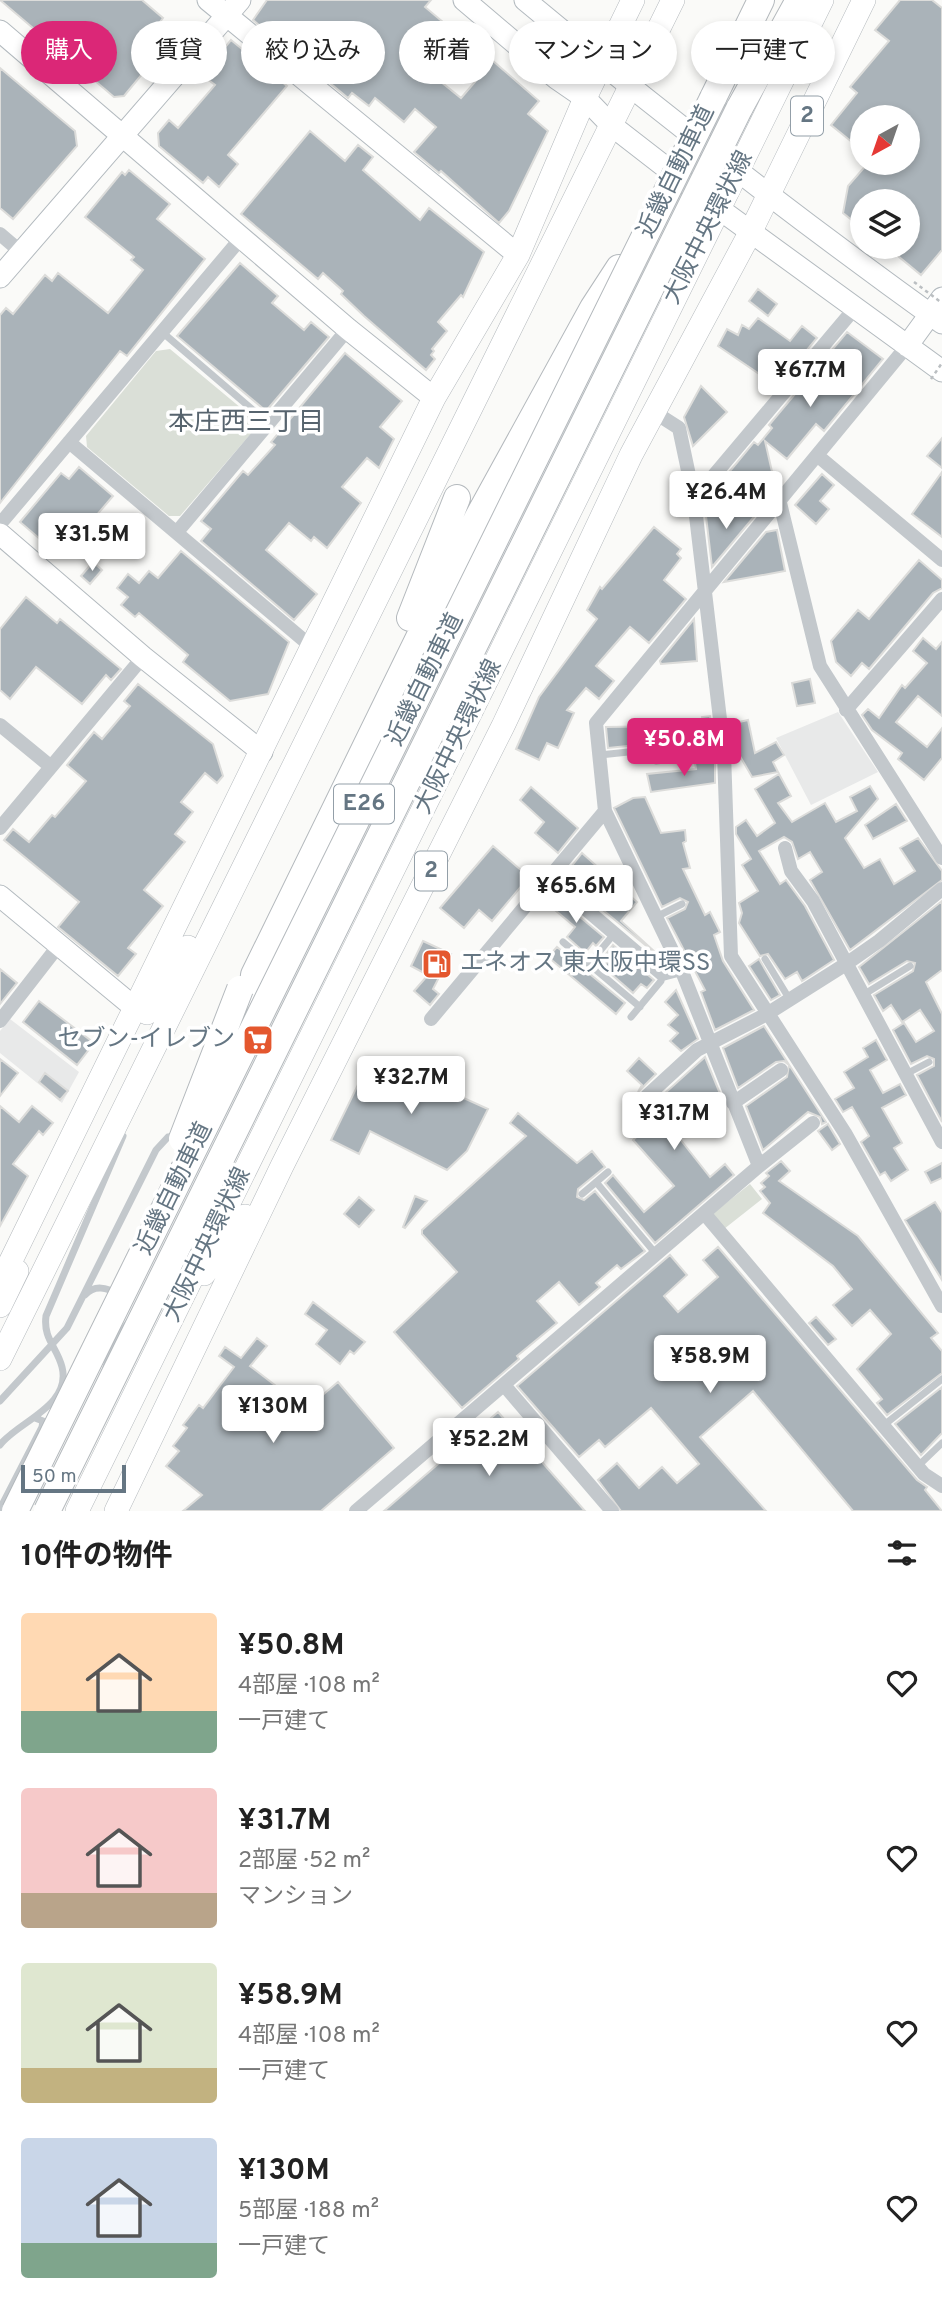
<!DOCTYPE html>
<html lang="ja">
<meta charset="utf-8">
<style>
:root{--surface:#fff;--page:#f6f6f6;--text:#222;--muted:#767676;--accent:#db2777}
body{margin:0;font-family:Overpass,"Noto Sans JP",sans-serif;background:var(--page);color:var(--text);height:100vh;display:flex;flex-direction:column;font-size:26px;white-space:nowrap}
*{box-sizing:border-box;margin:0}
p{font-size:23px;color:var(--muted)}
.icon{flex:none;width:38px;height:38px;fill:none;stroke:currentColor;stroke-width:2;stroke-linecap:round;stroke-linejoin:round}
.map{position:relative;height:1511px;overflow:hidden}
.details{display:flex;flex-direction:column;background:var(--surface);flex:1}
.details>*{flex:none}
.guide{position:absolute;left:21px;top:21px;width:901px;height:63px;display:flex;gap:14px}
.needle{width:46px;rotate:220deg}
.controls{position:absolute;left:850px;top:105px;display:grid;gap:14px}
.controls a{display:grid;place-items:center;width:70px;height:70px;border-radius:50%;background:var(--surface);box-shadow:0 4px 10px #0003;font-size:35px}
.scale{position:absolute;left:21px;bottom:18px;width:105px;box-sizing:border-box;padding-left:7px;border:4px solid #657683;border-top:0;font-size:19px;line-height:24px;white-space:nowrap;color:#657683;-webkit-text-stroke:5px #fff;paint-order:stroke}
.price{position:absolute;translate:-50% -60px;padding:0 16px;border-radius:7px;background:#fff;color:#222;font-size:23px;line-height:46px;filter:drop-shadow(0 2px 4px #0008)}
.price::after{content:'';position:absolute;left:50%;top:42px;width:21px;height:16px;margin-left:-10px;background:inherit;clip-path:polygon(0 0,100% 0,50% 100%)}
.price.on{background:var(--accent);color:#fff}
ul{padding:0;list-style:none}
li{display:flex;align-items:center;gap:21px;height:175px;padding:0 21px}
li span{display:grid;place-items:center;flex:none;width:196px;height:140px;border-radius:7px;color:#555}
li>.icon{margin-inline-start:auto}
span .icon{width:84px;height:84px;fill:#fffc;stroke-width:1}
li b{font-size:30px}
h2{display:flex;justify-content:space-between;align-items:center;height:84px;padding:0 21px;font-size:30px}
.pill{padding:0 24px;border-radius:32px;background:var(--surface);box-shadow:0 4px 10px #0003;font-size:24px;line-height:63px}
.pill.on{background:var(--accent);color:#fff}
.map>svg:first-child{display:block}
</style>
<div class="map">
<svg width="942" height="1511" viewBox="0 0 942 1511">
<rect width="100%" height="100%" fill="#fafaf8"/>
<path fill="#e8e9e9" d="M838,712L878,772L811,805L776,738Z
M10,1019L79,1072L62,1103L0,1053V1031Z"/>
<path fill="#dadfd7" d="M170,349L253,418L254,430L180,516H169L87,447L86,436L156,351Z
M750,1184L762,1199L724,1229L712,1214Z"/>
<path fill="#aab3b9" stroke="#dcdcda" stroke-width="2" d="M0,0H142L163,18L157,26L175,41L160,58L157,56L124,96L114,97Z
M267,0H431L425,7L456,33L462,25L477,37L440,81L461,98L493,61L539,101L528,114L548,131L509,211L499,223L441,171L439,173L414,152L436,127L415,109L404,122L375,98L369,106L352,93L348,98L306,63L313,55L280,27L272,36L253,20Z
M900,0H932L942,8V250L921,275L898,256L914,237L908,231V201H863V229L843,213L848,186L868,163H908V117H863V151L831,125L857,93L850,87L889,41L875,30Z
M231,40L287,86L228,155L238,164L219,187L208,177L203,183L159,146L158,133L169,120L178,128L215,85L202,75Z
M0,68L75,131L77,146L13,219L0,208Z
M310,131L345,161L358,145L373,157L363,170L420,220L429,208L484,252L463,297L461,295L438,322L447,331L432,349L434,351L431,355L435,359L426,370L364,316L341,294L343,291L323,273L318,279L241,214Z
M129,170L170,204L157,219L205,259L127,356L120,351L0,503V315L6,308L13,314L45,275L52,281L58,273L108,313L143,270L131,260L134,257L85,217L122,172L125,175Z
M240,263L278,296L272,303L304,330L311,322L329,337L266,411L177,336Z
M758,289L777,304L768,316L749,301Z
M758,318L790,341L802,326L817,338L777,386L718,346L727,329L738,335L742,325L749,329Z
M847,332L883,359L824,431L816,424L787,459L765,441L776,489L773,493H764L755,480L735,486L730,471L754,442L758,445L772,428L769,425Z
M345,353L402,401L380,427L394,439L379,468L367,458L342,487L361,503L327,548L314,537L311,541L289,523L266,550L317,594L294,620L201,541L211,529L201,521L243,471L248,475L275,445L271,442Z
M701,386L727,412L693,446L684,417Z
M942,438V468L927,456Z
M79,467L113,496L61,557L20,522L61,473L69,479Z
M942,472V537L912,514Z
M822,474L834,485L820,501L829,509L816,524L795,505Z
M748,511L758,512L712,567L706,516Z
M654,527L681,549L677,554L681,558L664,580L686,599L649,643L630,627L596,666L614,681L599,699L586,688L567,710L574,713L558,748L547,743L539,760L516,749L539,697L597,619L587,610L600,587L602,589Z
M777,530L785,571L724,582L766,532Z
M181,551L289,642L268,694L230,701L183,662L188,655L139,613L135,617L121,605L128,597L117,588L128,574L139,583L149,571L158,578Z
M919,560L942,580V588L933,593L869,669L862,663L851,676L836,662L831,641L858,610L869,619Z
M93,562L102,570L90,584L81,576Z
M26,597L57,623L60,619L121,669L111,680L106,675L82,704L36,667L10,699L0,690V629Z
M694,619L697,661L661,664L660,661Z
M923,638L936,649L942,642V716L918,696L896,722L927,747L942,728V758L924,780L898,759L902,753L872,730L862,715L868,709L879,718L902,685L905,688L927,663L913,651Z
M810,679L815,703L797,706L792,683Z
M138,684L213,744L223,776L217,783L205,773L181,802L193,812L175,834L185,842L144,890L163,906L128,948L136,954L118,976L58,927L79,902L4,840L13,829L29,842L52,815L55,817L86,781L67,765L94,732L102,739L130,706L124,701Z
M710,716L714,748L693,750L692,743L656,752L647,744L608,748L606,727L667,726L677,728L703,724L702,717Z
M748,720L755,753L776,742L784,755L773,762L778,772L752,777L737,751L734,752L730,724Z
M715,760V783L651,792L647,774L696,769L695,763Z
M779,774L791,796L778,803L792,822L825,803L836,822L857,811L850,797L870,786L878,799L845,838L864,868L880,859L894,884L915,871L900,848L918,838L942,871V880L850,950L810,880L822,872L810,852L798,859L792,842L784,837L759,851L780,884L786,880L805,906L834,960L802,981L797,972L785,979L768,954L760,956L739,923L742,913L739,903L758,891L742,865L751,859L736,834V827L746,820L757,836L775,823L755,789Z
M531,787L578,828L558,853L535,833L544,822L520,800Z
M645,797L661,833L685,830L686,841L683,843L690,868L683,869L705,915L710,912L720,932L714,935L723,961L754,1010L715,1030L701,992L705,990L667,918L685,909L688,902L680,898L662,907L614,808L633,798Z
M896,804L907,821L873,839L865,825Z
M493,846L529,877L492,921L479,910L464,928L440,908Z
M582,853L637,902L621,921L667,963L563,877Z
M550,892L604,937L596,946L593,943L585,953L567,937L575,927L543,900Z
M942,901V970L926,982L942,1014V1122L917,1075L934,1066V1059L927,1056L911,1064L893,1030L904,1023L916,1042L934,1031L920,1010L902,1022L891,1005L883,1011L874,995L913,971L915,963L907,961L869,984L859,967Z
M423,941L451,954L433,989L439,994L430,1005L414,991L428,975L411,966Z
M613,945L654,980L647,988L641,984L633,993L603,967L611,958L606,954Z
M557,947L625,1003L616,1014L548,957Z
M759,959L780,995L771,1000L749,966Z
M0,969L17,983L0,1004Z
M676,990L698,1039L681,1051L670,1041L678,1033L668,1025L678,1015L665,1002Z
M39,1001L94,1043L77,1065L23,1022Z
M764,1026L826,1122L822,1124L820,1117L808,1112L763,1150L746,1106L787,1077L789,1065L784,1061L776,1062L738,1088L723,1048Z
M876,1040L887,1060L870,1070L883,1093L900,1084L906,1095L882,1108L902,1143L894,1148L908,1170L891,1181L885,1172L880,1175L861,1142L869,1136L852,1107L843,1112L835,1099L854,1088L844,1072L868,1057L863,1048Z
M705,1057L721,1096L676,1134L710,1177L725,1164L734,1175L655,1243L605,1183L613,1175L644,1212L674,1186L633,1140L641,1133L626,1116L641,1103H654Z
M639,1058L656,1074L638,1092L642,1085L627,1071Z
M0,1059L18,1073L0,1096Z
M369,1062L409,1082L413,1074L431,1082L433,1077L460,1090L457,1095L488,1109L467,1151L447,1170L370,1131L359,1154L331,1140Z
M45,1073L68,1091L60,1100L39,1082Z
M0,1106L19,1122L32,1106L53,1123L43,1135L39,1131L13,1164L28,1176L0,1226Z
M518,1113L577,1163L592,1151L605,1167L578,1189L577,1197L584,1200L595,1191L645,1251L621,1269L617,1265L596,1283L600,1287L579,1305L559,1282L537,1301L557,1323L517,1356L519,1359L462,1408L394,1332L457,1272L422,1234V1230L526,1136L510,1123Z
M828,1124L840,1144L832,1150L818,1131Z
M781,1161L790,1171L779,1181L858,1236L938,1333L931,1338L942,1351V1373L887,1415L877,1403L882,1399L857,1369L891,1334L870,1310L852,1326L833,1305L852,1289L833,1266L763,1213L770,1203L760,1191L765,1187L761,1183L769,1176L766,1173Z
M942,1163V1178L931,1183L925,1172Z
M415,1196L427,1201L405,1228L403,1227Z
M359,1197L374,1210L359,1227L344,1214Z
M935,1202L942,1213V1280L905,1220Z
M718,1247L917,1480L927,1487L925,1490L942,1511H853L753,1391L700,1437L766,1511H621L598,1480L617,1463L639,1488L662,1467L677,1483L699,1464L651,1408L605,1447L599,1440L579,1457L517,1386L670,1255L687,1275L664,1296L678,1312L718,1277L703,1260Z
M313,1302L365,1342L354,1354L350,1351L340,1364L316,1344L327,1330L305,1314Z
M816,1317L836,1339L828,1345L809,1323Z
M257,1338L267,1346L250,1366L306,1409L338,1382L394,1448L321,1511H183L202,1495L166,1466L179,1451L173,1446L187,1428L183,1425L199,1405L203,1408L234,1367L219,1356L225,1347L241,1358Z
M942,1387V1433L921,1455L895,1424Z
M498,1412L585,1511H384Z"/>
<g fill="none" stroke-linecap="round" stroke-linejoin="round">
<g stroke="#b3babf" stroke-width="23">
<path id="secondary" d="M208,0L518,255
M464,0L556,78L585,98L611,125L718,208L942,371
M525,0C660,113 799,220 942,323
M0,31L348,329L434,398
M0,277L240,0
M907,346L942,298
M0,534L143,657L262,752
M0,896L135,1008"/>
</g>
<g stroke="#b5babe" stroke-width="24">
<path id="primary" d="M147,1013L188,947
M204,1274L245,1216
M0,1283L434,398L518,255L585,98L633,0
M0,1306L17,1271
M0,1359L673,0
M77,1511L822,0
M116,1511L282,1166L503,726L631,455L750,233L864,0"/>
</g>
<g stroke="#b4b9bd" stroke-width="28">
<path id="highway" d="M713,98L761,0
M739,109L799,0
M410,618L457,498
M260,1013L252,994L254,975L478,517L593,308L619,268"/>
</g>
<path stroke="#c3c8cc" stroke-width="7" d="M162,332L268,423
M600,755L647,750L656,761L724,753
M656,917L682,904
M563,942L640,1007
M765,959L790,1000
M589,964L614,934
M863,995L910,966
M631,1017L661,981L662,974
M906,1074L929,1062
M596,1182L656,1254
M582,1194L608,1172
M85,1295C95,1284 107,1288 118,1294
M105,1371L112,1345L128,1323
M0,1401L67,1328L156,1150L168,1137L177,1136
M884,1425L942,1379
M0,1445C17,1422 72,1406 62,1367C57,1347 43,1339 46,1316L123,1136
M918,1466L942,1443
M0,1509L42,1427L43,1421L35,1418"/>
<path stroke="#c3c8cc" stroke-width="14" d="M0,234L21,252
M654,412L679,428L694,499L724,753L731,956L845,1133L942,1306
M69,442L313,648
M818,456L942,560
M694,499L780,503L820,666L942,858
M694,499L855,308
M0,524L242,237
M177,532L348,329
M846,710L942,599
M0,725L50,766
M0,828L143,657
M785,848L791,871L813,901L942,1142
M548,877L662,974L681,969
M431,1019L605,811
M0,1021L59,945
M647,1096L697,1050L767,1014L846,964L879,941L942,889
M733,1103L781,1070
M759,1166L813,1123
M704,1213L924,1474L942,1486
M504,1385L612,1511
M356,1511L759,1166L681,969L605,811L596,723L907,346"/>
<use href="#secondary" stroke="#fff" stroke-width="21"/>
<use href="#primary" stroke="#fff" stroke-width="23"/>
<use href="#highway" stroke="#fff" stroke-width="26"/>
<g stroke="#b4b9bd" stroke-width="28" stroke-linecap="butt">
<path id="highway-bridge" d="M182,1139L240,989
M15,1511L713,98
M47,1511L739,109"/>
</g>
<path stroke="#bbbfc2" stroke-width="2.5" stroke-dasharray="3.5 3.5" stroke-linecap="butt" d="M914,282L942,303
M931,379L942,363"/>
<use href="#highway-bridge" stroke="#fff" stroke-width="26"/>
</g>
<defs>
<g id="fuel-square" transform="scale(1.575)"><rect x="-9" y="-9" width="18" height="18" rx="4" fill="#e4572e" stroke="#fff"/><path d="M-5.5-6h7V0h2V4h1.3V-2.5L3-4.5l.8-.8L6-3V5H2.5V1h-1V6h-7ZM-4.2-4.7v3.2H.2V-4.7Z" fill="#fff"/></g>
<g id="supermarket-square" transform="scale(1.575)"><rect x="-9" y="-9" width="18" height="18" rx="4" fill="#e4572e" stroke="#fff"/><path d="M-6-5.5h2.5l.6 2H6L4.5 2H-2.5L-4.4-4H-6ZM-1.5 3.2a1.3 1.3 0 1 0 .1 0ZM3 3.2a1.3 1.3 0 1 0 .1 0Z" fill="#fff"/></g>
</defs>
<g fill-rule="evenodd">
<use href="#fuel-square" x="437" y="964"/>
<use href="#supermarket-square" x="258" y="1040"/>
</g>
<g text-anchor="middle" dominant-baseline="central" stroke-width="7" stroke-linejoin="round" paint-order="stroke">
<g fill="#fff" stroke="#939fa8" stroke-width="2">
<rect x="791" y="96.5" width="32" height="39" rx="5"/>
<rect x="334" y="784.5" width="60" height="39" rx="5"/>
<rect x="415" y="851.5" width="32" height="39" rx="5"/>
</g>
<g font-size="23" font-weight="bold" fill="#657683">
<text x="807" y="116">2</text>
<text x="364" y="804">E26</text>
<text x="431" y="871">2</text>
</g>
<g font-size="24" fill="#657683" stroke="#fff">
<text transform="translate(677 172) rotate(-64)">近畿自動車道</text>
<text transform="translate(709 228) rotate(-63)">大阪中央環状線</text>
<text transform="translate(426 680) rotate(-64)">近畿自動車道</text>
<text transform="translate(459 737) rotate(-64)">大阪中央環状線</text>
<text transform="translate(175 1189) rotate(-64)">近畿自動車道</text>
<text transform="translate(208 1245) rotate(-64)">大阪中央環状線</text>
</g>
<g font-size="24" fill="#657683" stroke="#fff" text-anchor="start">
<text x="460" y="964">エネオス 東大阪中環SS</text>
<text x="235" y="1040" text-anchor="end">セブン-イレブン</text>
</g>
<g font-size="26" fill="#57646e" stroke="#fff">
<text x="246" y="423">本庄西三丁目</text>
</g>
</g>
</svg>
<div class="controls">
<a><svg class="needle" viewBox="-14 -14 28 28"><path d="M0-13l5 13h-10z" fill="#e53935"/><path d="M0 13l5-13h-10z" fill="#767676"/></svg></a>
<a><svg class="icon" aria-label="layers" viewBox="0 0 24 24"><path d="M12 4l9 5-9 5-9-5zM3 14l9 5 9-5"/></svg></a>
</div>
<div class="scale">50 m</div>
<b class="price" style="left:810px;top:409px">¥67.7M</b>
<b class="price" style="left:726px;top:531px">¥26.4M</b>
<b class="price" style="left:92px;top:573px">¥31.5M</b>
<b class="price on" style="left:684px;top:778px">¥50.8M</b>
<b class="price" style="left:576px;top:925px">¥65.6M</b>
<b class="price" style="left:411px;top:1116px">¥32.7M</b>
<b class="price" style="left:674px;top:1152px">¥31.7M</b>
<b class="price" style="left:710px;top:1395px">¥58.9M</b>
<b class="price" style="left:273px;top:1445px">¥130M</b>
<b class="price" style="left:489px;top:1478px">¥52.2M</b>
<div class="guide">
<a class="pill on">購入</a>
<a class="pill">賃貸</a>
<a class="pill">絞り込み</a>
<a class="pill">新着</a>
<a class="pill">マンション</a>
<a class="pill">一戸建て</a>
</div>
</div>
<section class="details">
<h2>10件の物件<svg class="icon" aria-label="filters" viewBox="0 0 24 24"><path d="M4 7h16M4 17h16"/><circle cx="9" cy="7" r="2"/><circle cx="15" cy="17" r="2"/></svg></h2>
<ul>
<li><span style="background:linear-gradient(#ffd9b3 70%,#7fa58c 0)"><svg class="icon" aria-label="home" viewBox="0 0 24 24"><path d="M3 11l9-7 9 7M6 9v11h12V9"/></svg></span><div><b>¥50.8M</b><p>4部屋 · 108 m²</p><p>一戸建て</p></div><svg class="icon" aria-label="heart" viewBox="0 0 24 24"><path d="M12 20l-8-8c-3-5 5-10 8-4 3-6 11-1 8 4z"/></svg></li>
<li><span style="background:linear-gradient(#f6c9c9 75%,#b9a48a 0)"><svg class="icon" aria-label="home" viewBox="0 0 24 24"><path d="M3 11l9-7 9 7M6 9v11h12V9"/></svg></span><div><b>¥31.7M</b><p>2部屋 · 52 m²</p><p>マンション</p></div><svg class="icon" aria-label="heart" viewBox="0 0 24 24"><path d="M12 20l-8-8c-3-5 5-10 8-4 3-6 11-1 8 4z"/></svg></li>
<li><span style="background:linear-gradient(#dfe7d0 75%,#c2b280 0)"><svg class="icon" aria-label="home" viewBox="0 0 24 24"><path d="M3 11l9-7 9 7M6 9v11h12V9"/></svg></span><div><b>¥58.9M</b><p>4部屋 · 108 m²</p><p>一戸建て</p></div><svg class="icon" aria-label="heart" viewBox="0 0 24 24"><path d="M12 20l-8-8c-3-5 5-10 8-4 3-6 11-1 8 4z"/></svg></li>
<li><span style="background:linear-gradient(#c9d6e8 75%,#7fa58c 0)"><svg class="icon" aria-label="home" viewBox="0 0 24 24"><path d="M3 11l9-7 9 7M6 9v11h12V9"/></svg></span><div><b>¥130M</b><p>5部屋 · 188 m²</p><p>一戸建て</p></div><svg class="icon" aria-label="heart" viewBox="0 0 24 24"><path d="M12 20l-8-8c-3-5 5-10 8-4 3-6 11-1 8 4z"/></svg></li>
</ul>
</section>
